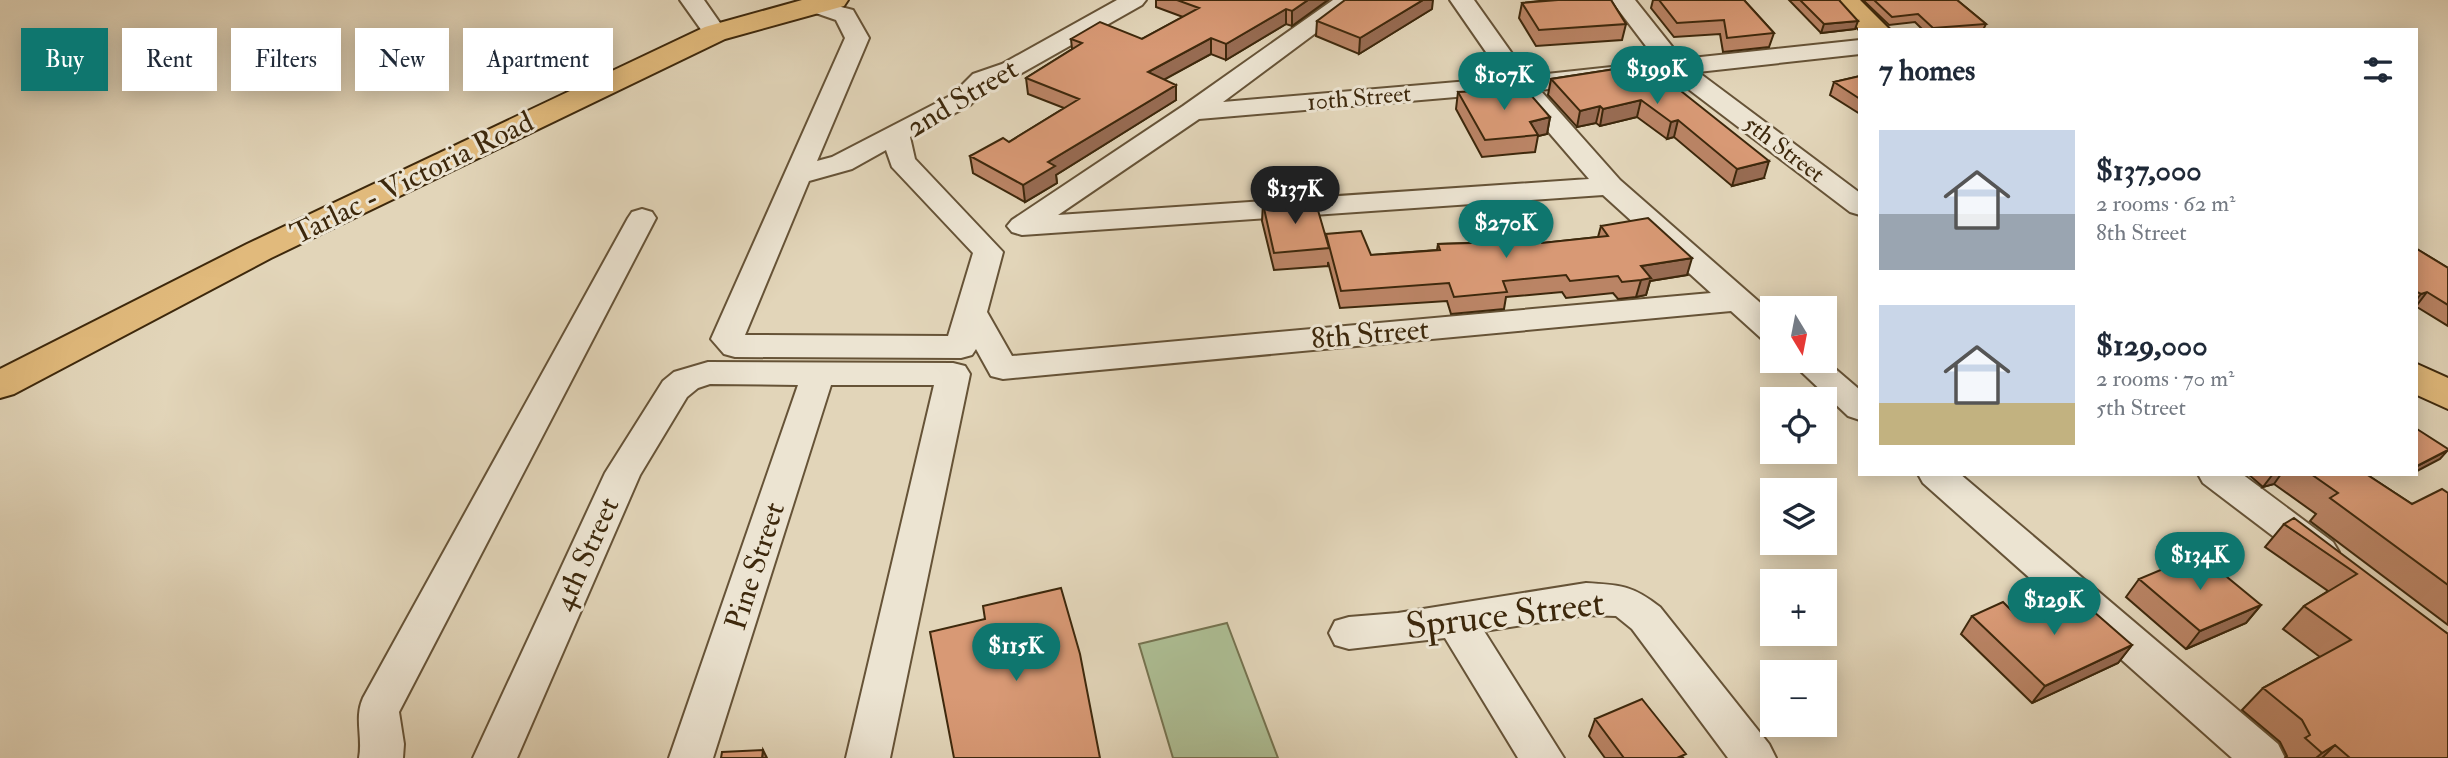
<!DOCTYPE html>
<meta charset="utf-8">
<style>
:root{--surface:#fff;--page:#f2f2f3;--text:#1f2937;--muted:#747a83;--accent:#0f766e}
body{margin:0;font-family:"IM FELL Double Pica",serif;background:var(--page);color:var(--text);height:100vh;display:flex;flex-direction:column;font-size:26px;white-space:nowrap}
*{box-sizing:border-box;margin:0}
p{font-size:23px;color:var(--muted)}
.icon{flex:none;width:38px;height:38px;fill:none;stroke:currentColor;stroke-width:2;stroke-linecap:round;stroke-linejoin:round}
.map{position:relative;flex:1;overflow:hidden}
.side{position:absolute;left:1858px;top:28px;width:560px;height:448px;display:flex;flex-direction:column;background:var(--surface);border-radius:0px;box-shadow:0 4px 18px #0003}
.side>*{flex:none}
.banner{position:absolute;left:21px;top:28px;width:665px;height:63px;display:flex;gap:14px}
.needle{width:46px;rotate:170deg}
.tools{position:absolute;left:1760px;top:296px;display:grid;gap:14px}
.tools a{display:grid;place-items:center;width:77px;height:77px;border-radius:0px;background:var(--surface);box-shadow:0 4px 18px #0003;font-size:35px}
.price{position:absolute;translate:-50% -60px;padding:0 16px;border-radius:24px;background:var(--accent);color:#fff;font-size:23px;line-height:46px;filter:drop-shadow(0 2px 4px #0008)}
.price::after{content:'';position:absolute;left:50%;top:42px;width:21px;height:16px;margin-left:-10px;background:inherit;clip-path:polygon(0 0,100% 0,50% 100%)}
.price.current{background:#222;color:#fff}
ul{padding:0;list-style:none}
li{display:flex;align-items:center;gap:21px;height:175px;padding:0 21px}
li span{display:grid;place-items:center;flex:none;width:196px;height:140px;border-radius:0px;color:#555}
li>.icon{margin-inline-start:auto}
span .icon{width:84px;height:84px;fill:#fffc;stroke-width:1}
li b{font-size:30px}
h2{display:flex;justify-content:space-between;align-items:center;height:84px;padding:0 21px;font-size:30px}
.tag{padding:0 24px;border-radius:0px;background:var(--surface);box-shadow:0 4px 18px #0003;font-size:24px;line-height:63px}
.tag.current{background:var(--accent);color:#fff}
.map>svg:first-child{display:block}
</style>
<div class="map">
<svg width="2448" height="758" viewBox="0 0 2448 758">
<rect width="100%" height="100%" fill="#e2d5b9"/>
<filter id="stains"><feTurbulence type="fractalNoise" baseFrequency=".00286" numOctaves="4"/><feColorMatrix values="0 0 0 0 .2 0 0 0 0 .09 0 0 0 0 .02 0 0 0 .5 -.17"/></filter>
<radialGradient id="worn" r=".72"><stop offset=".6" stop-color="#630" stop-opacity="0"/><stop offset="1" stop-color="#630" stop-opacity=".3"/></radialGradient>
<path fill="#adbe94" stroke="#757350" stroke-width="2" d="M1227,623L1278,758H1173L1139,644Z"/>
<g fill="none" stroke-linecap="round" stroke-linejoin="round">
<g stroke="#665337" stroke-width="4">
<path id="minor" d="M680,0H704L727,33L723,38H707Z
M814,0L853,10L869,38L817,161L832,157L952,95L973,74L1002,64L1117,0H1146L1142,5L1020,74L991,84L970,105L910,137L915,159L1003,252L987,312L1012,356L1711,293L1603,195L1022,235L1012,232L1007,226L1012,220L1183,106L1333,0H1360L1223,102L1504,78L1450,0H1474L1528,76L1658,62L1611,0H1635L1682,59L1860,40V54L1698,72L1860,193V215L1850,212L1670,75L1540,90L1620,180L1773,314V342L1762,339L1731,311L1003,379L991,376L976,349L972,355L961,358L735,357L724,354L711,339L845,38L836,20L810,11L806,6ZM1514,92L1589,179L1058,215L1199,119ZM886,150L892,167L973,253L948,336L745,335L809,181L852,169Z
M642,209L652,212L656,218L399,712L404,744L403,758H359C363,737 354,718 363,698L628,218L632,212Z
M1789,360H1825L1860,390V420L1848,416Z
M708,362L953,363L965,366L970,374L890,758H846L934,385H831L713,758H669L798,385L710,384L698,388L687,397L640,475L517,758H473L605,473L663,381L674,372Z
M1918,474H1960L2278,744L2285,758H2232L1923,483Z
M2198,474H2242L2333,542L2339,552L2333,562L2320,567L2307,562L2203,483Z
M1586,583C1620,585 1632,585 1660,607L1769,744L1776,758H1728L1632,629L1616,616L1586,615L1484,631L1564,758H1518L1445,638L1349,649L1335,645L1329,633L1335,621L1349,617L1398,613Z"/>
</g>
<g stroke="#3d280c" stroke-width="4">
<path id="primary" d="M802,0H848L844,6L725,39L271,258L14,394L0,398V369L247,244L705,27Z"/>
</g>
<g stroke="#3d280c" stroke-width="4">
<path id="trunk" d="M1831,0H1860L1890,30H1860Z
M2417,364L2448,378V409L2417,395Z"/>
</g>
<use href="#minor" fill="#ece4d2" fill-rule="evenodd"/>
<use href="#primary" fill="#e1ba7c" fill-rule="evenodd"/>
<use href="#trunk" fill="#e1ba7c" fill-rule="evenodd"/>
</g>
<path fill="#ba8465" stroke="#3d280c" stroke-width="2" d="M1156,0H1328L1292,26L1286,24L1226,60L1211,54L1164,79L1176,100L1056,175L1057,183L1025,202L973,173L970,156L1009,142L1064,108L1028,94L1026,78L1072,49L1071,39H1142L1183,17L1156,7Z
M1548,0H1611L1626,24L1622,40L1536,46L1519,18L1522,3Z
M1653,0H1744L1774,33L1769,47L1723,52L1720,34L1674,37L1651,8Z
M1789,0H1839L1855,29L1821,33Z
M1863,0H1957L1986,24L1983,30H1923L1915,22L1889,25Z
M1432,9L1359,54L1316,36L1317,21Z
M1647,64L1764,178L1732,186L1674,137L1667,139L1637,117L1600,126L1596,123L1577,127L1548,95L1551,79Z
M1860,76V114L1830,95L1834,82Z
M1458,92L1550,117L1547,134L1538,136L1535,152L1482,157L1456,109Z
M1263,204L1326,239V234L1371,255L1437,250L1438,244L1502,242V237L1542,243L1598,237L1601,226L1687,275L1650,281L1646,295L1636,297L1618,299L1613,293L1566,298L1562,292L1506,297L1504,309L1451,314L1447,301L1340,308L1328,262V266L1274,270L1262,221Z
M2417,249L2448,268V326L2417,307Z
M2248,474H2366L2412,504L2448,493V625L2310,521L2316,514L2274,484L2263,487Z
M2284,524L2448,634V758H2285L2287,756L2280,742L2242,710L2263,688L2320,657L2283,629L2304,606L2328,591L2265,547Z
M2139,579L2261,605L2246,623L2186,649L2126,597Z
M1972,616L2132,645L2118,663L2032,703L1961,634Z
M1595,719L1684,758H1605L1589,736Z"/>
<path fill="#976b52" stroke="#3d280c" stroke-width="2" d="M1308,0H1328L1292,26V11Z
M1423,0H1433L1432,9L1359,54L1360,38Z
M1286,9V24L1226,60V44Z
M1858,21L1855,29L1821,33L1824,24Z
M1211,38V54L1149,88L1148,72Z
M1176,85V100L1056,175L1057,183L1025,202L1023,185L1048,162Z
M1641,100L1637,117L1600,126L1603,109Z
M1600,106L1596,123L1577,127L1580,111Z
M1550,117L1547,134L1538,136L1530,122Z
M1678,120L1674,137L1667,139L1671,122Z
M1769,161L1764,178L1732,186L1737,169Z
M1692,258L1687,275L1650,281L1646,295L1636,297L1641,280V266Z
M2427,292L2417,305V299L2421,294Z
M2448,450L2440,459L2417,471V466Z
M2273,474H2281L2274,484L2263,487Z
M2261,605L2246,623L2186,649L2200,631Z
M2132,645L2118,663L2032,703L2045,686Z
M2335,745L2322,758H2316L2322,753Z
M763,750L767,758H762Z"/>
<path fill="#d89975" stroke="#3d280c" stroke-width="2" d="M1177,0H1308L1292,11L1286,9L1226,44L1211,38L1148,72L1176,85L1048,162L1055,166L1023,185L970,156L1003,138L1009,142L1079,99L1026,78L1082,43L1071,39L1100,22L1142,39L1199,8Z
M1345,0H1423L1360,38L1317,21Z
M1558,0H1611L1626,24L1539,30L1522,3Z
M1659,0H1744L1774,33L1727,38L1724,20L1677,23Z
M1800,0H1839L1858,21L1824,24Z
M1874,0H1957L1986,24L1933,28L1918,14L1892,17Z
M1647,64L1769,161L1737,169L1678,120L1671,122L1641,100L1603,109L1600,106L1580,111L1551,79Z
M1860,76V99L1834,82Z
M1522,85L1550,117L1530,122L1538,135L1485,140L1458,92L1502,90Z
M1315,200L1329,248L1274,253L1263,204Z
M1648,218L1692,258L1641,266L1651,278L1641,280L1622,282L1618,276L1570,281L1566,275L1503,281L1507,292L1454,297L1449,283L1341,291L1326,234L1361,231L1371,255L1440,250L1438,244L1505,242L1502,237L1538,234L1542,243L1608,236L1601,226Z
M2417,249L2448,268V305L2427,292L2421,294L2417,292Z
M2417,429L2448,449V450L2417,466Z
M2311,474H2366L2412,504L2442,489L2448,493V585L2330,498L2338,493Z
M2294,518L2448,634V758H2350L2335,745L2322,753L2305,738L2310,735L2302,720L2263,688L2351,640L2304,606L2357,574L2284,524Z
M2199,554L2261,605L2200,631L2139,579Z
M1061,588L1080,654L1100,758H954L930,632L985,619L983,606Z
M2070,591L2132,645L2045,686L1972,616L2003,602L2018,617Z
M1642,699L1686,754L1677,758H1624L1595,719Z
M763,750L762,758H721L722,752Z"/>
<g text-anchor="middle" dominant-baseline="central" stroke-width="6" stroke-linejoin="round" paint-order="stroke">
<g font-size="24" fill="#3d280c" stroke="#ece4d2">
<text transform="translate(1359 98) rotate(-5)">10th Street</text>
<text transform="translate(1784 149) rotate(37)">5th Street</text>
</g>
<g font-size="30" fill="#3d280c" stroke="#ece4d2">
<text transform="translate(962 98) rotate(-31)">2nd Street</text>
<text transform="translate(412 178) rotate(-26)">Tarlac - Victoria Road</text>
<text transform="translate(1370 334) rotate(-5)">8th Street</text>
<text transform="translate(586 554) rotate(-66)">4th Street</text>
<text transform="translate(755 566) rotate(-72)">Pine Street</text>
</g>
<g font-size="37" fill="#3d280c" stroke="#ece4d2">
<text transform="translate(1505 615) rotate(-7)">Spruce Street</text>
</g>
</g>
<rect width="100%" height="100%" filter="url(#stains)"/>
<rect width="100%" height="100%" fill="url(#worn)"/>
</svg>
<div class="tools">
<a><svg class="needle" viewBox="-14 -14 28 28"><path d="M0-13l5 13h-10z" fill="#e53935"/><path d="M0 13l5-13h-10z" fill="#747a83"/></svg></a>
<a><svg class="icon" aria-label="locate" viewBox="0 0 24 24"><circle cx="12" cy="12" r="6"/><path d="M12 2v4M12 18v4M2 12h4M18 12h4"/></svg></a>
<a><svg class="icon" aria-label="layers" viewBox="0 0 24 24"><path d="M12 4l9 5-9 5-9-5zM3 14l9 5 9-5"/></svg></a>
<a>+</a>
<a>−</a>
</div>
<b class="price" style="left:1657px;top:106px">$199K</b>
<b class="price" style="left:1504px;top:112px">$107K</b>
<b class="price current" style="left:1295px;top:226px">$137K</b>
<b class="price" style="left:1506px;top:260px">$270K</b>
<b class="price" style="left:2200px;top:592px">$134K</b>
<b class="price" style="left:2054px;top:637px">$129K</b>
<b class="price" style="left:1016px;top:683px">$115K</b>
<div class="banner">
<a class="tag current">Buy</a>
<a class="tag">Rent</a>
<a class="tag">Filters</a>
<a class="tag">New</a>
<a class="tag">Apartment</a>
</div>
<section class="side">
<h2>7 homes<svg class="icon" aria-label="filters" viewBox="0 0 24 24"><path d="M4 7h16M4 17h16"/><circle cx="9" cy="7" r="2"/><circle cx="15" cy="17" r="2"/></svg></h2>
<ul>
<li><span style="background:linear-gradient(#c9d6e8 60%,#9aa5b1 0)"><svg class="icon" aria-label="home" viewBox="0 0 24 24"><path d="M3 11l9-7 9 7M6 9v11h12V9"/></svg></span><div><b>$137,000</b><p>2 rooms · 62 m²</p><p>8th Street</p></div></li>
<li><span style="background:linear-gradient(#c9d6e8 70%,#c2b280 0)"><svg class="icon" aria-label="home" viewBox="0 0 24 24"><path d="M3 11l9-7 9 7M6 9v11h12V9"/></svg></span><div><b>$129,000</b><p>2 rooms · 70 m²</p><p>5th Street</p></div></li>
</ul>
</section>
</div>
